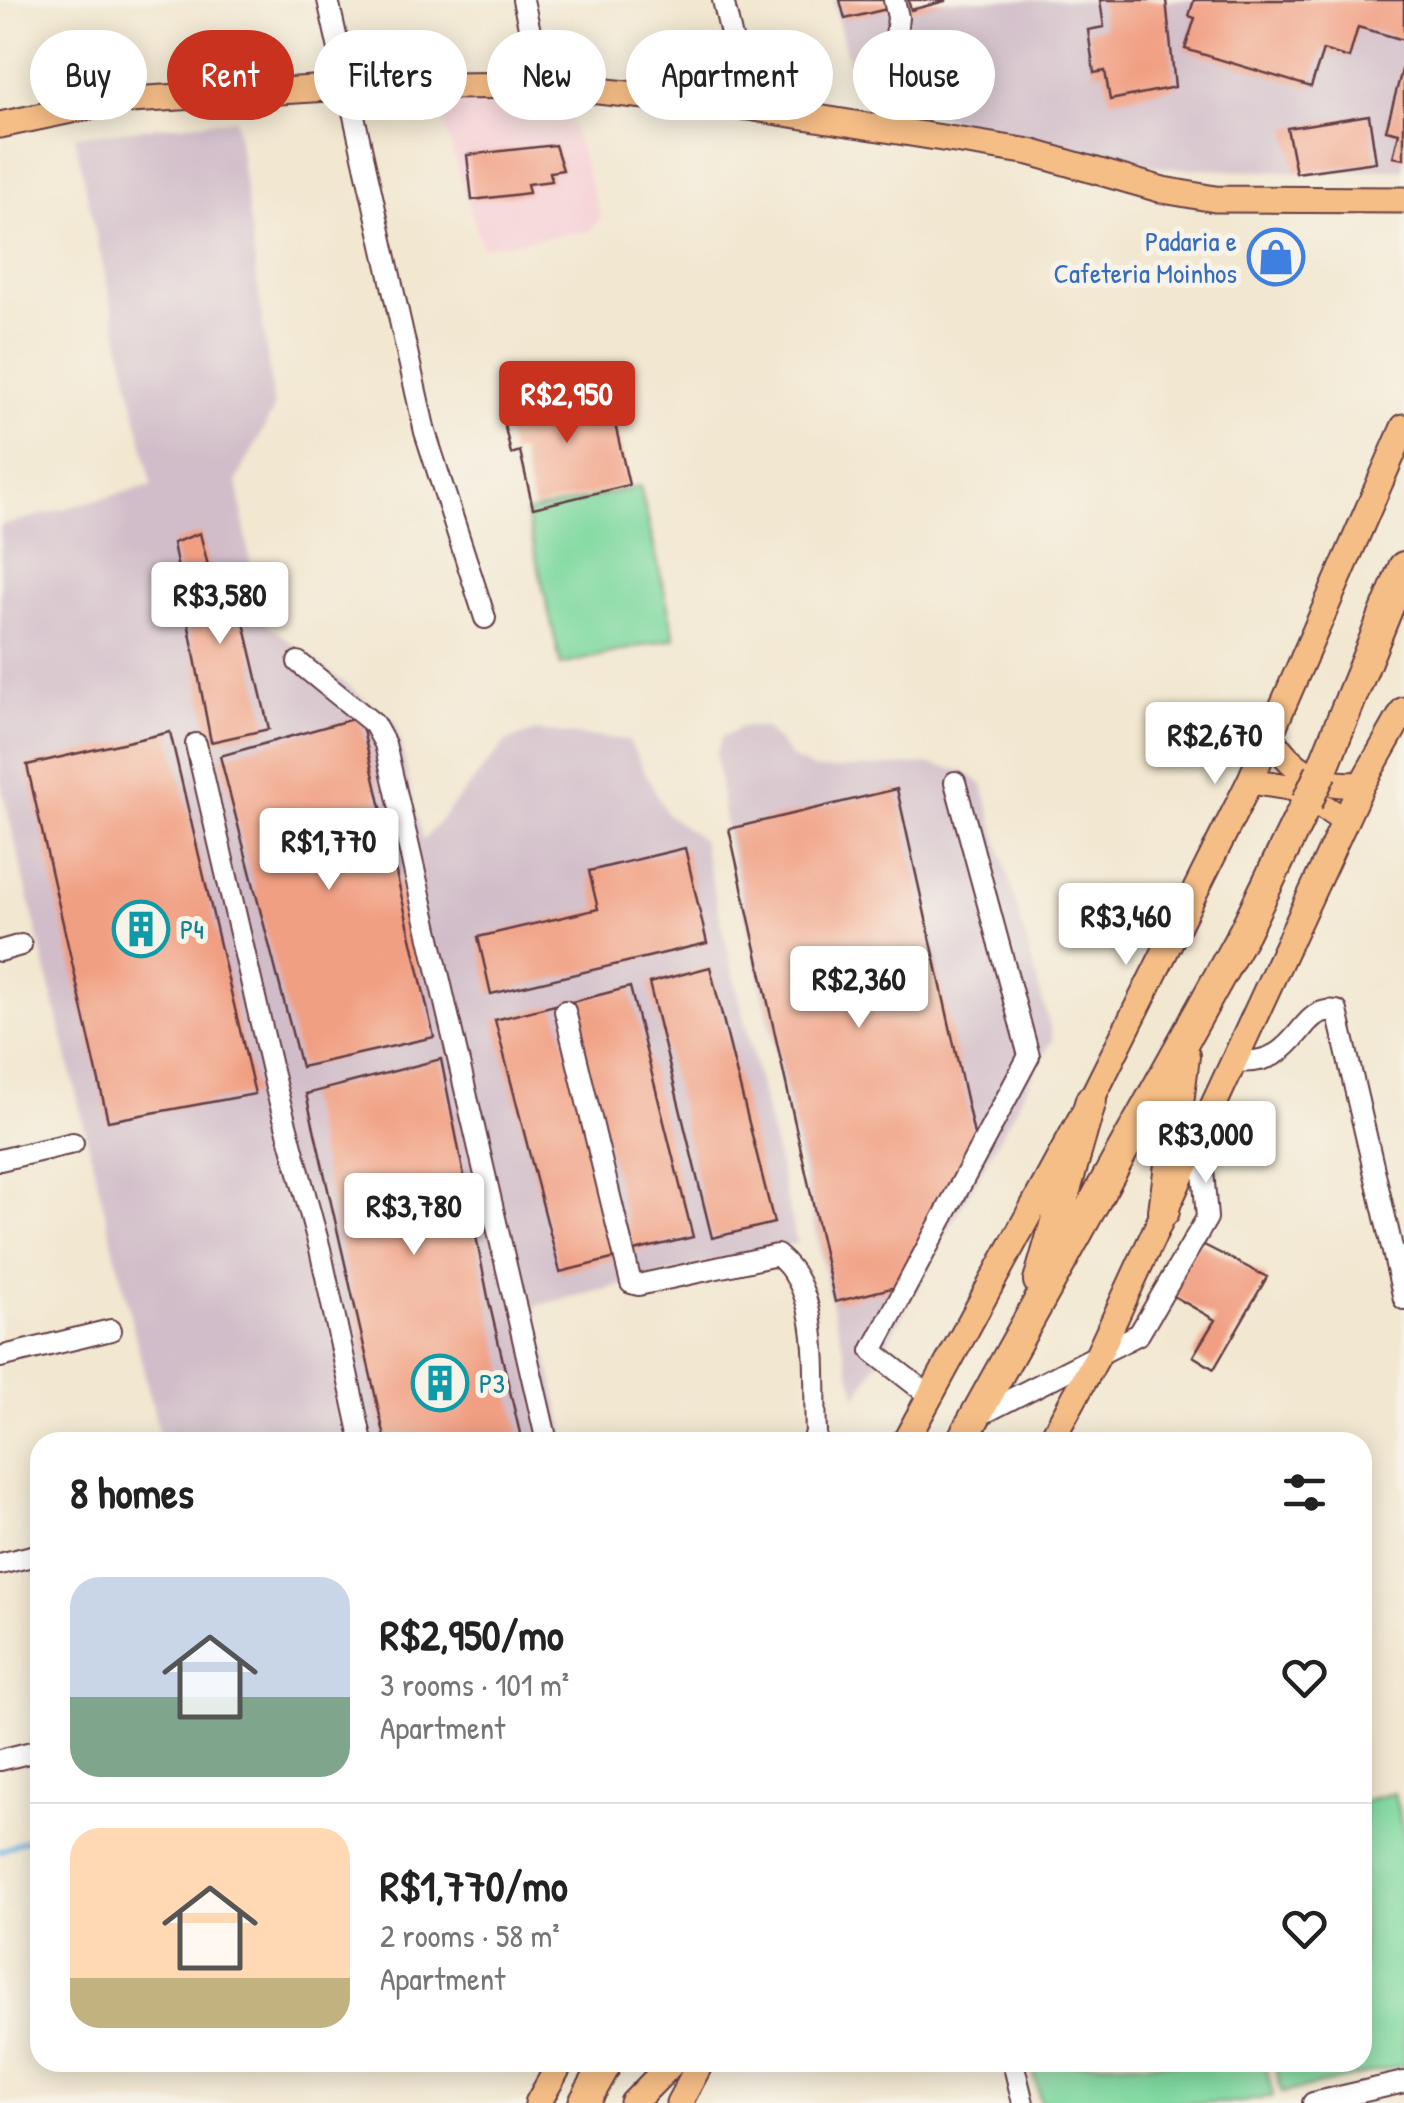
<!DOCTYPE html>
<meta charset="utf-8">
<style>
:root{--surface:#fff;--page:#f2f2f2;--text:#222;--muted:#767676;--line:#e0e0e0;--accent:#c8321e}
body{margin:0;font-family:"Patrick Hand",sans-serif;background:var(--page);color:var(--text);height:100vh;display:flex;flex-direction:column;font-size:38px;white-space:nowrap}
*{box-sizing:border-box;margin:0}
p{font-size:32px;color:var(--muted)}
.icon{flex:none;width:55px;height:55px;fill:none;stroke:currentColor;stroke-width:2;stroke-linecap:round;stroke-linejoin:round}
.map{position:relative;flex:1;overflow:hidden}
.sheet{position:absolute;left:30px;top:1432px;width:1342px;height:640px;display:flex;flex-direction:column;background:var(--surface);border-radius:30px;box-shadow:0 5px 25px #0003}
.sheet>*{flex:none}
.hud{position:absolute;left:30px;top:30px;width:1345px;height:90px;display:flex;gap:20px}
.price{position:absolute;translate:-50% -85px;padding:0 22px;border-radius:10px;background:#fff;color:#222;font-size:32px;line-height:65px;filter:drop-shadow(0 2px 5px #0008)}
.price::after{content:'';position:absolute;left:50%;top:60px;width:30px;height:22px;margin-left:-15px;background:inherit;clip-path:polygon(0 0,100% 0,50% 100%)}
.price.active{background:var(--accent);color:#fff}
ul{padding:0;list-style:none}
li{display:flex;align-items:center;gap:30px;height:250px;padding:0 40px}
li+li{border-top:2px solid var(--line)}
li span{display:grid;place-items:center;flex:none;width:280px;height:200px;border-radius:30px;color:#555}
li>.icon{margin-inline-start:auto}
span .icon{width:120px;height:120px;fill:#fffc;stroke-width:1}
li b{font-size:42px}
h2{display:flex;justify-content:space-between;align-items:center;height:120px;padding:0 40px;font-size:42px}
.pill{padding:0 35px;border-radius:45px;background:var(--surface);box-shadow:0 5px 25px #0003;font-size:35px;line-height:90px}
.pill.active{background:var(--accent);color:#fff}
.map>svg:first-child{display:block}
</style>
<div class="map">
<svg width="1404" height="2103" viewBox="0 0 1404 2103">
<rect width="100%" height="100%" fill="#f7f3e8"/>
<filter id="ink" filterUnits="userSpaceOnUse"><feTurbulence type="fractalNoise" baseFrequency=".01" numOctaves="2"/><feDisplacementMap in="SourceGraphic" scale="20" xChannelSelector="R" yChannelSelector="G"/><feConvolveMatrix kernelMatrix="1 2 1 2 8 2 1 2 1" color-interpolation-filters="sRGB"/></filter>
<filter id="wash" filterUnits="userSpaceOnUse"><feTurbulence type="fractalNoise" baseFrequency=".0048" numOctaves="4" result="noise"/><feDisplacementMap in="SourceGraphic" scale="40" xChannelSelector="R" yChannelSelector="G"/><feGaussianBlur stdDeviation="2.25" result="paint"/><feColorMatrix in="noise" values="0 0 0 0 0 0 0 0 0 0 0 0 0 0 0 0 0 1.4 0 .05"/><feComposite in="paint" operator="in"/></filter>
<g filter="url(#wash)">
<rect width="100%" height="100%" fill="#f2e7d0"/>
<path fill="#f6cfd6" d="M437,103L566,106L601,217L590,231L482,247Z"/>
<path fill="#d1bdc9" d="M833,0H1404V169L1307,173L1165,168L876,102L854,86Z
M236,119L274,409L237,480L259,618L395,722L423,841L507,741L536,731L628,740L667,814L702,840L797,1243L535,1306L567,1442H161L0,780V526L152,485L74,136Z
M743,726L766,728L793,759L815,770L929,764L963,771L983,785L1053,1039L857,1398L832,1306L726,830L716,755L722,737Z"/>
<path fill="#7ed99f" stroke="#647c65" stroke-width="2.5" d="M640,486L675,638L561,665L526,513Z
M1394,1793L1404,1836V2065L1282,2093L1275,2063L1362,2062L1363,1801Z
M1031,2063H1265L1273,2096L1238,2103H1041Z"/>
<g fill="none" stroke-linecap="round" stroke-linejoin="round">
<path stroke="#6bb5e4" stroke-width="5" d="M0,1851L40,1834"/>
</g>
<g id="blocks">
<path fill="#f19f82" d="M840,0H889L891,8L845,19Z
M908,0H945V1L911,10Z
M1100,0H1166L1175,87L1110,100L1105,71L1094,73L1088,30L1104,27Z
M1194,0H1404V40L1358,27L1349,58L1323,50L1311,87L1185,49L1195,18L1189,16Z
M1403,66L1404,67V159L1393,157L1399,133L1386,130Z
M1369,115L1376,162L1296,173L1287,128Z
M555,145L563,170L550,172L552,181L527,184L529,193L472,200L467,155Z
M606,385L629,485L533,508L520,451L511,454L501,410Z
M200,533L212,582L233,576L269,729L211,742L173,543Z
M360,717L434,1037L301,1067L220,756Z
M170,732L255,1094L108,1121L27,765Z
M897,789L977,1148L904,1285L835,1302L729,829Z
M685,848L707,943L491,994L478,937L598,909L589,871Z
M710,967L774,1223L712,1238L649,983Z
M630,987L693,1237L634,1251L572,1002Z
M555,1005L620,1257L560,1272L495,1020Z
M441,1059L489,1302L522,1442H386L306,1094Z
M1198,1242L1267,1277L1214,1369L1193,1356L1215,1320L1165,1291Z"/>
</g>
</g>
<g filter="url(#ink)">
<use href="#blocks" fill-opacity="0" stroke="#633d44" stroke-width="2.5"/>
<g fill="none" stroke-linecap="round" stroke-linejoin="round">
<g stroke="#633d44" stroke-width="24">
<path id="minor" d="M328,0L425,432L485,618
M523,0L542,85
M723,0L748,107
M887,129L898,17L894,0
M298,662L374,724L385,744L547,1442
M196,744L276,1088L320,1249L362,1442
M0,951L21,945
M565,1011L631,1283L638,1285L777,1255C824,1291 813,1378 816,1432L813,1442
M1235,1061C1302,1068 1296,1004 1337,1011L1404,1299
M0,1160L73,1143
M0,1357L111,1330
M930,1396L872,1351L1029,1056L955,782
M976,1417L1139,1334L1207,1218L1200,1135
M0,1564L40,1554
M0,1760L40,1750
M1013,2062L1023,2103
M1313,2103L1404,2082"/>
</g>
<g stroke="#633d44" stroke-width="29">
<path id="major" d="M0,125L114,101L346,87L542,85L748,107L1030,152L1163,190L1215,199L1404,200
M1270,735C1290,769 1322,789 1362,784
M1250,781L1295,788L1345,821
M905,1442L1091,1100L1250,781L1404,427
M1050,1442L1098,1355L1362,784L1404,710
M538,2103L561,2062
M633,2103L673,2062
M679,2103L701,2062"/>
</g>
<g stroke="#633d44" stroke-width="34">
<path id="highway" d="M1321,772L1404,567
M1164,1211L1184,1056
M1039,1281L1091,1100
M961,1442L1244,932L1307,802
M584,2103L607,2062"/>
</g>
<use href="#minor" stroke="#fff" stroke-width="20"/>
<use href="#major" stroke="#f6be87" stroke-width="25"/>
<use href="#highway" stroke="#f6be87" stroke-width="30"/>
<g stroke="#633d44" stroke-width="34" stroke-linecap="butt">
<path id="highway-bridge" d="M1307,802L1321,772"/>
</g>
<use href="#highway-bridge" stroke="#f6be87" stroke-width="30"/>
</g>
</g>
<defs>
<g id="shop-ring" transform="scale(2.875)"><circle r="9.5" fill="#f7f3e8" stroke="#3f7fe0" stroke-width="1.5"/><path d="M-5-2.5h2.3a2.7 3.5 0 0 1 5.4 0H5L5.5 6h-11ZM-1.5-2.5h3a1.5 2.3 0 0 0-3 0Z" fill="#3f7fe0"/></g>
<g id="building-ring" transform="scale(2.875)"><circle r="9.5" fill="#f7f3e8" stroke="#0f9aa8" stroke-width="1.5"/><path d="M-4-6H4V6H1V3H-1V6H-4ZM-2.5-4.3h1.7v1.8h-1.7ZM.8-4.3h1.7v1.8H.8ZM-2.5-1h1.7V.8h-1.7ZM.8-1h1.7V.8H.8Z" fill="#0f9aa8"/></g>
</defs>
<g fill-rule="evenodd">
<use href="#shop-ring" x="1276" y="257"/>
<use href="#building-ring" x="141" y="929"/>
<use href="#building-ring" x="440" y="1383"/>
</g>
<g text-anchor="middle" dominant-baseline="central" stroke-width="10" stroke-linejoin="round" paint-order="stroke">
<g font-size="28" fill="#366cbe" stroke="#f7f3e8" text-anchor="end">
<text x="1237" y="241">Padaria e<tspan x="1237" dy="32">Cafeteria Moinhos</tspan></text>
</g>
<g font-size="28" fill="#0d838f" stroke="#f7f3e8" text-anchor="start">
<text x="180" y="929">P4</text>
<text x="479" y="1383">P3</text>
</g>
</g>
</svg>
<b class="price active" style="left:567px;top:446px">R$2,950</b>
<b class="price" style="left:220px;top:647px">R$3,580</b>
<b class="price" style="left:1215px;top:787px">R$2,670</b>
<b class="price" style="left:329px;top:893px">R$1,770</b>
<b class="price" style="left:1126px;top:968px">R$3,460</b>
<b class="price" style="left:859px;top:1031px">R$2,360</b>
<b class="price" style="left:1206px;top:1186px">R$3,000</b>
<b class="price" style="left:414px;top:1258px">R$3,780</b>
<div class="hud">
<a class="pill">Buy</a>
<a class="pill active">Rent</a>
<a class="pill">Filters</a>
<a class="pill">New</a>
<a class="pill">Apartment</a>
<a class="pill">House</a>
</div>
<section class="sheet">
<h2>8 homes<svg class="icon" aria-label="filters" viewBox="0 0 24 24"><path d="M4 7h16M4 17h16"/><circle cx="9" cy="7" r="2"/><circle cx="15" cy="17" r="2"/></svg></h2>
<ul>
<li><span style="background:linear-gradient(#c9d6e8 60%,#7fa58c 0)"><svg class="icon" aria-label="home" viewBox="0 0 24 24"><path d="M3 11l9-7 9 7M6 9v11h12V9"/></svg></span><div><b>R$2,950/mo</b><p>3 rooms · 101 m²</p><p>Apartment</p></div><svg class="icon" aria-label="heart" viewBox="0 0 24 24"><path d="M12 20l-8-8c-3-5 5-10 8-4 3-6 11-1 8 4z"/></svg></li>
<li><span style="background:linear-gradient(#ffd9b3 75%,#c2b280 0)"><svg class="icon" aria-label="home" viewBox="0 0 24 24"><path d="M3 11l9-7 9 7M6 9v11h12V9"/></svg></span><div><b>R$1,770/mo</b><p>2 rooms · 58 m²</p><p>Apartment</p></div><svg class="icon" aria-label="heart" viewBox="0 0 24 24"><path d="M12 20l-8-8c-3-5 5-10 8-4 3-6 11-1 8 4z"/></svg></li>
</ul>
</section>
</div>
